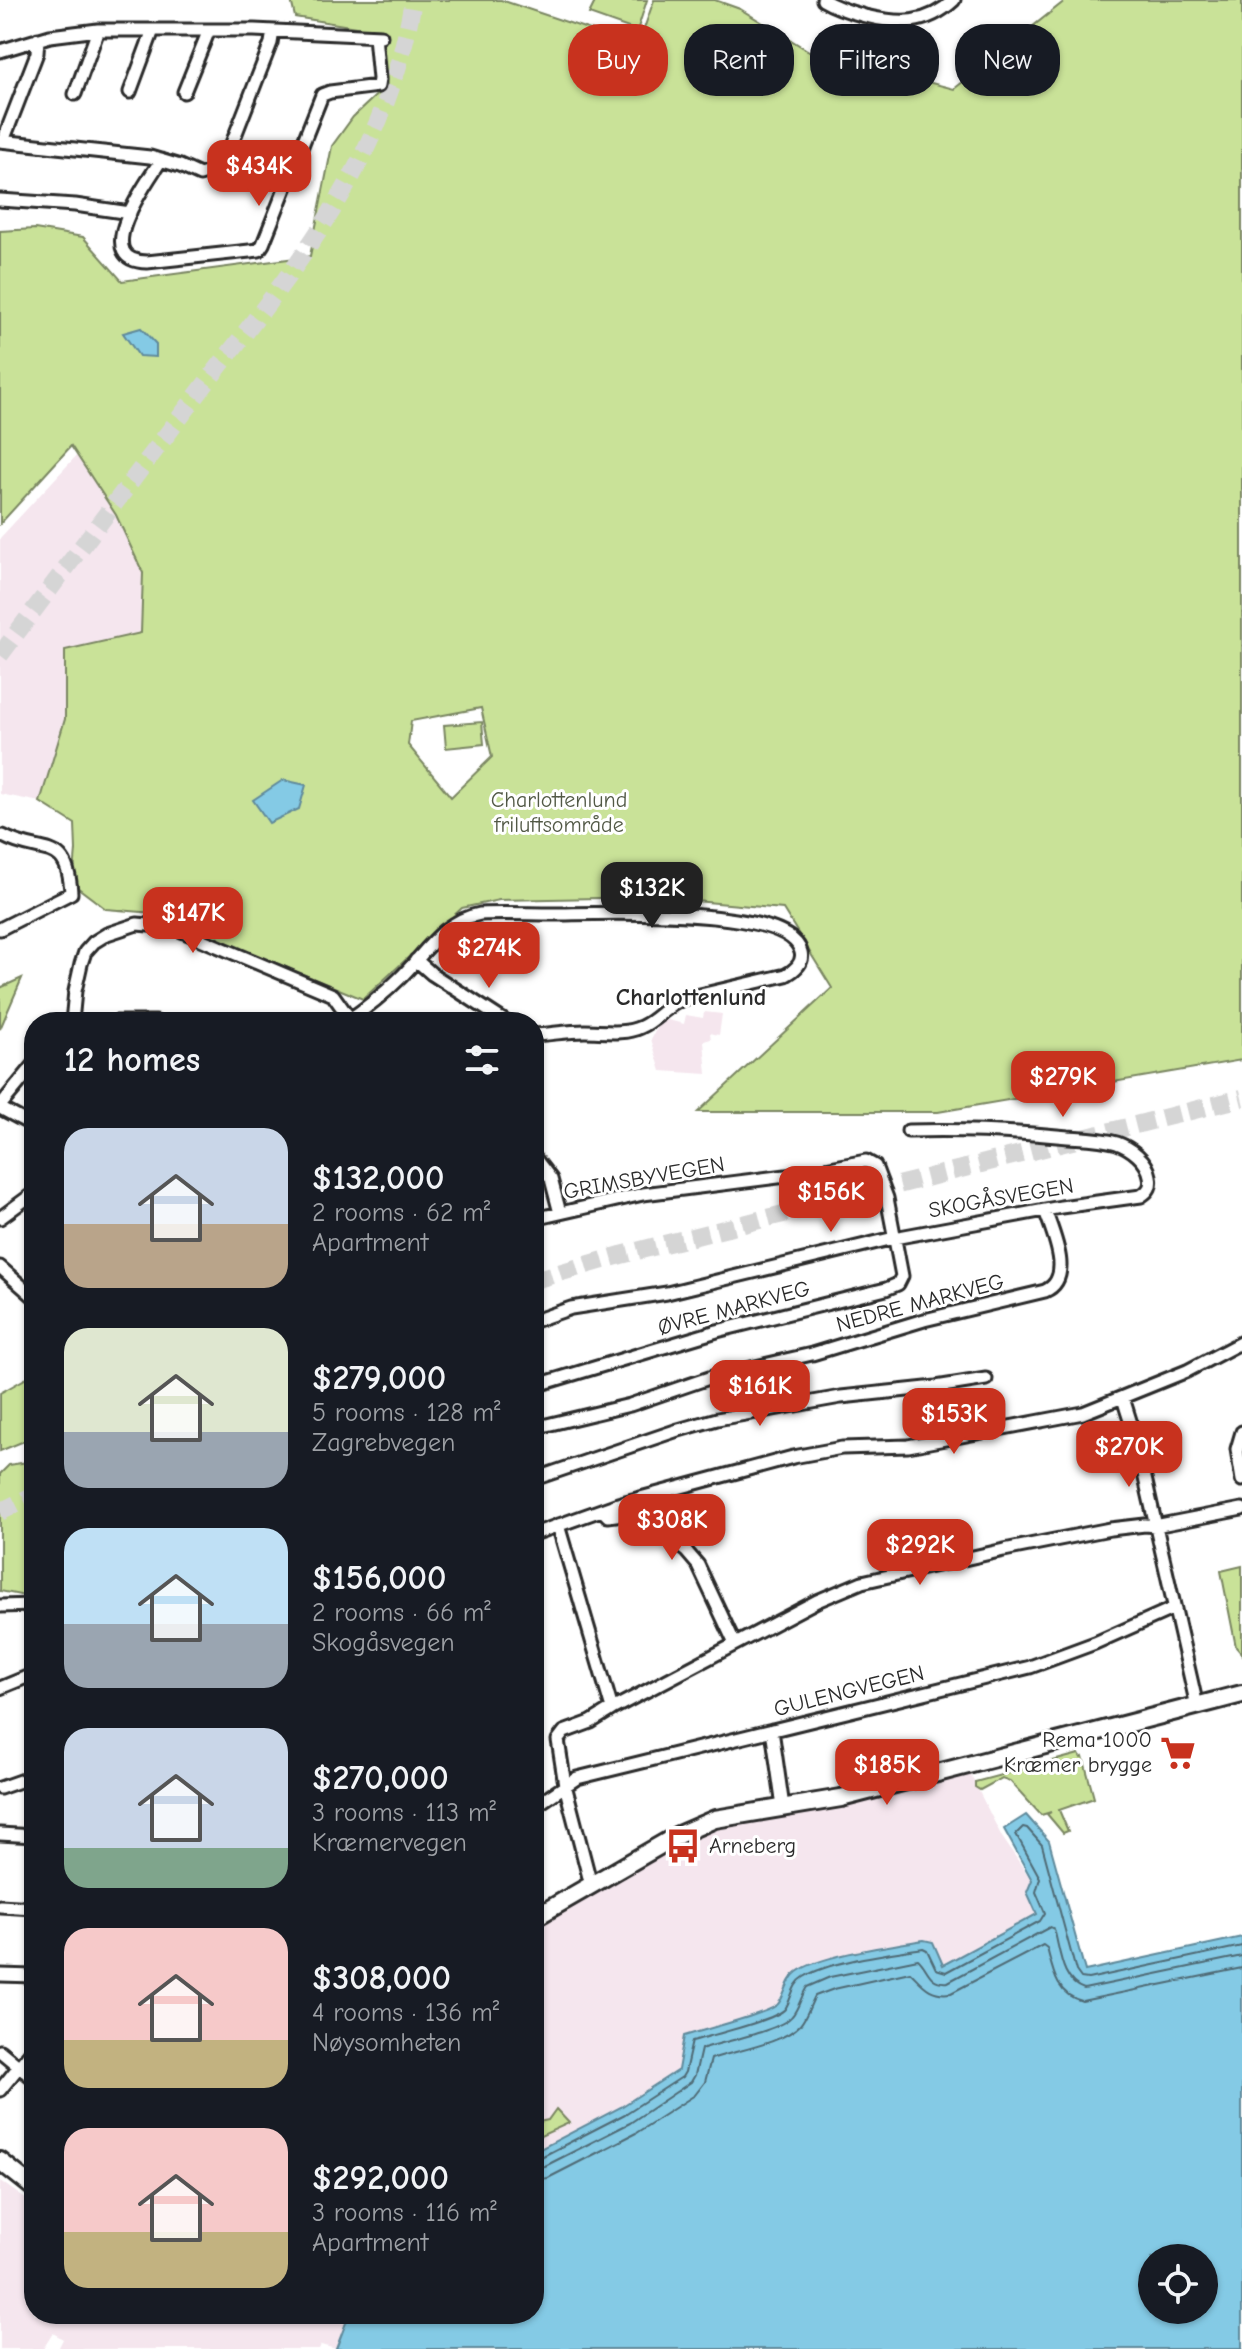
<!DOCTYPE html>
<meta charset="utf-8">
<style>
:root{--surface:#171b24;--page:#242831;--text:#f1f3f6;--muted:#9ea1a6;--accent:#c8321e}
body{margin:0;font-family:"Comic Neue",sans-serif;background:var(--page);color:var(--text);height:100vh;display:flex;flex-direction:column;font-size:30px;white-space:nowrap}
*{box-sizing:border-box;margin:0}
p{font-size:26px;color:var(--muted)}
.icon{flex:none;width:44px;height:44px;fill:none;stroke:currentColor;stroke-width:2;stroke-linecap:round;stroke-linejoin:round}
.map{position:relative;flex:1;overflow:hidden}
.drawer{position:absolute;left:24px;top:1012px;width:520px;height:1312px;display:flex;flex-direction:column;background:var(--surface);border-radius:32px;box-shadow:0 2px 6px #0004}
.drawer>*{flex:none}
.top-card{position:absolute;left:568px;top:24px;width:554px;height:72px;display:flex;gap:16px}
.controls{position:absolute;left:1138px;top:2244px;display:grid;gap:16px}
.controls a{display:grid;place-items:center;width:80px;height:80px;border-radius:50%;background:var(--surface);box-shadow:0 2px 6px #0004;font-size:40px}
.price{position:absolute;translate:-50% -68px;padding:0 18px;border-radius:16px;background:var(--accent);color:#fff;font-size:26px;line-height:52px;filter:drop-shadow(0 2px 4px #0008)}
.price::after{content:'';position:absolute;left:50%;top:48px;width:24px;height:18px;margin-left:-12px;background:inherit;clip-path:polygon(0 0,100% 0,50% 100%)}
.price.current{background:#222;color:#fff}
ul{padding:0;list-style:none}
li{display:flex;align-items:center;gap:24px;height:200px;padding:0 40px}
li span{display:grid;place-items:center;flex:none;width:224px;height:160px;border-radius:24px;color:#555}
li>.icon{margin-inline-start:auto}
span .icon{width:96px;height:96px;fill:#fffc;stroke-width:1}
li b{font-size:34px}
h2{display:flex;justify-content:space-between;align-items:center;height:96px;padding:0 40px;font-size:34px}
.chip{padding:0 28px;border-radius:32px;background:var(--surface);box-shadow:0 2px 6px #0004;font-size:28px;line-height:72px}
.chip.current{background:var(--accent);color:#fff}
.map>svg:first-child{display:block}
</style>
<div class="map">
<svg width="1242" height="2349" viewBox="0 0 1242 2349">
<rect width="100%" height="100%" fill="#fff"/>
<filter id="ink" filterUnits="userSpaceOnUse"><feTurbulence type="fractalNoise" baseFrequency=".0125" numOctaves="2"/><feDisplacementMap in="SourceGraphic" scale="16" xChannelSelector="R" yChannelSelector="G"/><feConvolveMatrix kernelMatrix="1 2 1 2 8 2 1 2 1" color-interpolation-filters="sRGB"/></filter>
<g filter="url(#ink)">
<path fill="#f5e6ee" d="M78,454L116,515L143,573L142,634L65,651V719L40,802L0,794V538Z
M704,1012L722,1014L719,1035L710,1033L711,1039L704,1041L707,1074L661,1071L651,1039L661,1020L664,1019L684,1024L686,1015L703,1018Z
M968,1770L1002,1837L1032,1881L1027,1892L1037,1914L942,1965L933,1942L924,1940L883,1946L813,1964L781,1996L778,2005L758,2014L684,2036L678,2070L621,2107L534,2152V1920L716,1816Z
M0,2181L34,2205V2314H333L347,2320L336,2349L321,2345L319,2349H58L63,2339L53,2333L43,2349H0Z"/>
<path fill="#c9e298" stroke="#7a8662" stroke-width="2" fill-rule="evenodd" d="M291,0H501L638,46L654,0H715L740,9L809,51L954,89L1066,0H1242V1060L938,1112H698L832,988L783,909L650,897L499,900L462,908L363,999L154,913L106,909L73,884L76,850L75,824L40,802L65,719V650L141,633L143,573L116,515L71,446L0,524V231L35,229L83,237L122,281L310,256L332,146L353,117L387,85L381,31L295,17ZM481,708L492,757L451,797L408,745L411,721Z
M596,0H647L637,31L589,14Z
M482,722L484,744L446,748L444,725Z
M22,978L0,1029V988Z
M34,1374V1437L0,1451V1393Z
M34,1461V1596H25L0,1591V1474L9,1465Z
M1242,1566V1654L1236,1647L1221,1571Z
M1079,1754L1081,1758L1083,1757L1094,1798L1059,1810L1068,1831L1063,1833L1047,1814L1051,1812L1041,1815L1010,1781L1002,1778L980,1790L975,1787V1782Z
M556,2109L569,2123L534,2139V2123L548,2120Z"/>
<path fill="#84cae5" stroke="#608a9b" stroke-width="2" fill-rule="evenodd" d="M141,328L156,344V357L139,356L123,333Z
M283,780L306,785L299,809L269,823L253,800Z
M1026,1815L1049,1841L1085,1971L1242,1937V2349H336L347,2320L333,2314H534V2152L621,2107L678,2070L684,2036C699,2031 771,2013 778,2004C786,1995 786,1980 797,1972C820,1955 894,1945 924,1940L933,1942L943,1965L1037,1914L1027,1892L1032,1880L1004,1829ZM1204,2258V2310H1152V2258Z"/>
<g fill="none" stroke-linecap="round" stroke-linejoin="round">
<path stroke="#4f6b75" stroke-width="2" d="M534,2158L541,2157L625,2114L682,2077L685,2072L692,2041C709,2036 776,2020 785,2009C792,1999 792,1984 804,1977C829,1961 893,1953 923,1948L927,1950L936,1969L946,1972L1040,1921L1045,1913L1036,1892L1040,1878L1016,1834L1023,1827L1027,1828L1042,1845L1076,1971L1081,1978L1088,1979L1242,1946
M534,2168L545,2166L630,2123L691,2082L695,2075L701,2049C721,2042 780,2031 792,2016C799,2008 801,1996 807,1987L830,1977L918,1959C929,1969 928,1984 948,1982L1050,1927L1054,1929C1060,1949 1061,1982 1084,1989L1242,1956
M534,2180L548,2178L636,2133L695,2095L705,2082L711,2059C735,2051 784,2043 800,2025C807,2017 810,2005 815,1996L834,1989L910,1972C923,1985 930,1996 951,1993L1043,1945L1047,1948C1053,1971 1056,1995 1082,2001L1242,1968"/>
<path stroke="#d5d5d5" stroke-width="18" stroke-dasharray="18 9" stroke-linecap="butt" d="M0,655C65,569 129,484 194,399C292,271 386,165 413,0
M534,1280L621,1255L1242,1098
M0,1512L34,1495"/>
<g stroke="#2b2b2b" stroke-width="17">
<path id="street" d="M823,0C836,8 850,12 865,16C899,24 926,26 954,0
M0,51L50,36L98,30H254L381,36
M130,92L153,30
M184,92L209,30
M75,94L98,30
M0,141L150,157L180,166L200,175L216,170L229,151L271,43L273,31
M3,141L37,53L38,39
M161,160C148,181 88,261 147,262L259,250L263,244L322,95L330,92L378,86L379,79L375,36
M0,200L75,205L130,213
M0,929L71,893C68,835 41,857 3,836
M416,960L432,974L506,1022
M72,1022L75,991L81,964L85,952L94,942L107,934L137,924L172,927L333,995L350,1019
M116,1022H156
M346,1022C365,1009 383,995 399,979C425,954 442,921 480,914C505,913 529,914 554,914C595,914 790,904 801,952C804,963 795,970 786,975L683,999C667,1005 657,1020 641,1027C624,1035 603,1031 585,1031C568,1031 551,1034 534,1035
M0,1106L34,1065
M0,1108L34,1126
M534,1157L551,1179L560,1213
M0,1218L34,1193
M534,1219L643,1194L794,1175L866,1161L875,1166L887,1198L902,1276L898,1284L886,1289L717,1331L534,1386
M0,1267L34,1297
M534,1321L571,1308L667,1293L894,1238L1061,1207L1141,1196C1149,1191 1152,1186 1150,1176C1147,1160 1131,1148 1117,1143C1101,1138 1084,1138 1068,1137C1015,1132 961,1129 908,1131
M1123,1398L1137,1443L1197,1706
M534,1428L630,1405L712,1377L812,1354L924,1320L1045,1291C1075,1278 1052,1232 1045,1210
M1242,1432L1237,1449L1242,1480
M534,1479L675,1431L717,1419L841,1397L936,1387L986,1379
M602,1510L608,1516L623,1514L634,1516L661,1532L686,1551L698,1565L735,1644
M558,1525L612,1709L591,1722L564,1732L558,1740L565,1785L591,1885
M534,1534L618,1504L793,1457L842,1448L908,1446L1083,1413L1187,1371L1242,1342
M0,1606L34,1605
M0,1688L34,1674
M612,1709L817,1601L862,1582L1004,1550L1110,1529L1145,1525L1155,1526L1242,1509
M772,1730L783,1807
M0,1788L34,1776
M534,1807L577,1778L1030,1667L1095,1643L1174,1608
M0,1834L34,1836
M0,1906L34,1908
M0,1975L34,1976
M0,2051L34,2079
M0,2090L34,2048"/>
</g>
<g stroke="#2b2b2b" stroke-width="22">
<path id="secondary" d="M534,1918L678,1835L715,1819L841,1798L1242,1694
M0,2161L34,2188"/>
</g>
<use href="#street" stroke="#fff" stroke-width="11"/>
<use href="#secondary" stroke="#fff" stroke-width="16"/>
</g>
</g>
<defs>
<g id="supermarket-bare" transform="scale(2.76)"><path d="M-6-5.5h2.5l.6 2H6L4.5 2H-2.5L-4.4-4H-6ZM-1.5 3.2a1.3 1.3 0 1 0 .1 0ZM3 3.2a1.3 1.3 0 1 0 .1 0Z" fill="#c8321e" stroke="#fff" stroke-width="2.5" paint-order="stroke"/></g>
<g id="bus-bare" transform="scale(2.76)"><path d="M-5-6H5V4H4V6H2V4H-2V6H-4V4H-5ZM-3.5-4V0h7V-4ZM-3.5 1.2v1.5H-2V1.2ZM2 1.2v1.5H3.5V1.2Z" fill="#c8321e" stroke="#fff" stroke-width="2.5" paint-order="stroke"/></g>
</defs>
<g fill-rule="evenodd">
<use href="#supermarket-bare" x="1178" y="1753"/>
<use href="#bus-bare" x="683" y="1846"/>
</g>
<g text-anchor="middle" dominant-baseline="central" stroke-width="6" stroke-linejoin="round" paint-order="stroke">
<g font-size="22" fill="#525946" stroke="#fff">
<text x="559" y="800">Charlottenlund<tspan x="559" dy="25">friluftsområde</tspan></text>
</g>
<g font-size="22" fill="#2b2b2b" stroke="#fff">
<text transform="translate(644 1178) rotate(-10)">GRIMSBYVEGEN</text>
<text transform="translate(1001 1198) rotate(-10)">SKOGÅSVEGEN</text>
<text transform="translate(920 1303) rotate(-15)">NEDRE MARKVEG</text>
<text transform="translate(734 1308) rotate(-15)">ØVRE MARKVEG</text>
<text transform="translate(849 1691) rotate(-14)">GULENGVEGEN</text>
</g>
<g font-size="22" fill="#2b2b2b" stroke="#fff" text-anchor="end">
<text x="1152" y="1740">Rema 1000<tspan x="1152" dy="25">Kræmer brygge</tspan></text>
<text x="709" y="1846" text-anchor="start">Arneberg</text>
</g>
<g font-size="24" font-weight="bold" fill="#2b2b2b" stroke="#fff">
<text x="691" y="997">Charlottenlund</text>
</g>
</g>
</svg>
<div class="controls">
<a><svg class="icon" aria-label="locate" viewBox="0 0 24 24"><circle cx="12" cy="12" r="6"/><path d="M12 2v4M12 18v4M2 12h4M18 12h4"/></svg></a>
</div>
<b class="price" style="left:259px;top:208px">$434K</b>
<b class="price current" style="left:652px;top:930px">$132K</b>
<b class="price" style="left:193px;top:955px">$147K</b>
<b class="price" style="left:489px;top:990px">$274K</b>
<b class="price" style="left:1063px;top:1119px">$279K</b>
<b class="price" style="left:831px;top:1234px">$156K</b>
<b class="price" style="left:760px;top:1428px">$161K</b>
<b class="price" style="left:954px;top:1456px">$153K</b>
<b class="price" style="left:1129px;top:1489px">$270K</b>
<b class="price" style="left:672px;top:1562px">$308K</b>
<b class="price" style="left:920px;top:1587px">$292K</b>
<b class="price" style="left:887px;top:1807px">$185K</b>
<div class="top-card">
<a class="chip current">Buy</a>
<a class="chip">Rent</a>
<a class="chip">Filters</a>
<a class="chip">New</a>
</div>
<section class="drawer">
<h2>12 homes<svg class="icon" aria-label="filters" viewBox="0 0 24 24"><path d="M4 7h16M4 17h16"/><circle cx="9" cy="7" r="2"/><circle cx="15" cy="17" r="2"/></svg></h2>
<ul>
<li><span style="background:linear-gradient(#c9d6e8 60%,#b9a48a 0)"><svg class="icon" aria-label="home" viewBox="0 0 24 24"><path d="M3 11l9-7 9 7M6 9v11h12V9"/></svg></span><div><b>$132,000</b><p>2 rooms · 62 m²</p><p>Apartment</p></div></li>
<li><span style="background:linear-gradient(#dfe7d0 65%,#9aa5b1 0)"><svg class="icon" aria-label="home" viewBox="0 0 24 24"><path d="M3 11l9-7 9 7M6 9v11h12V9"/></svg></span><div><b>$279,000</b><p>5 rooms · 128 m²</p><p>Zagrebvegen</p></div></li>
<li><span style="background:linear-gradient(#bfe0f5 60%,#9aa5b1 0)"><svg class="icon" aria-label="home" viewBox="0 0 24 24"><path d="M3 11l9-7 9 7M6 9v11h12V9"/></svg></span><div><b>$156,000</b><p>2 rooms · 66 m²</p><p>Skogåsvegen</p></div></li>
<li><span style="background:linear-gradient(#c9d6e8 75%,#7fa58c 0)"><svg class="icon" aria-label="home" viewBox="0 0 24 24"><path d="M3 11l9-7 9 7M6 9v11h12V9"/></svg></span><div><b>$270,000</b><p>3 rooms · 113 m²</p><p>Kræmervegen</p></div></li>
<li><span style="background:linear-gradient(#f6c9c9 70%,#c2b280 0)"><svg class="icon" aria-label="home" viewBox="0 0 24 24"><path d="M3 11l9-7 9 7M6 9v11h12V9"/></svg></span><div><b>$308,000</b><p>4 rooms · 136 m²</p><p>Nøysomheten</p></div></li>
<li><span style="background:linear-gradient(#f6c9c9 65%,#c2b280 0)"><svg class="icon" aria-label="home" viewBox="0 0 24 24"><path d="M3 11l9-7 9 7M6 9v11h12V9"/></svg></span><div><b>$292,000</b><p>3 rooms · 116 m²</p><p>Apartment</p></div></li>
</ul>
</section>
</div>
